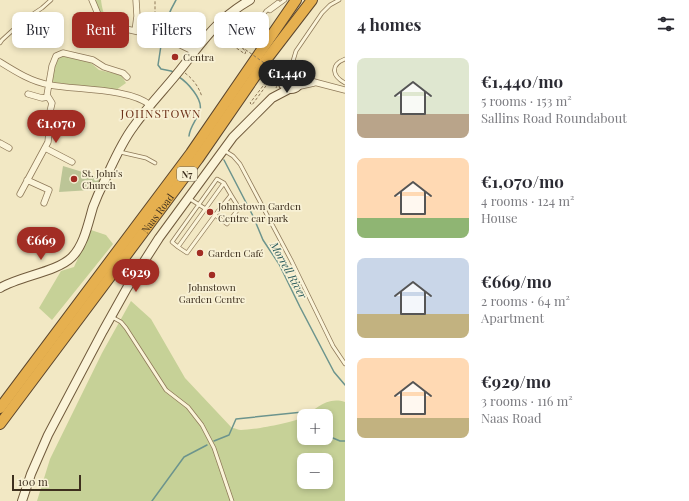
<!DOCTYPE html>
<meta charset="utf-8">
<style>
:root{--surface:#fff;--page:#f2f2f3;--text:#2b2b33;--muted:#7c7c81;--accent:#a22d24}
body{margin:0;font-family:"Playfair Display",serif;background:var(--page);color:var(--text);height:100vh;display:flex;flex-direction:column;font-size:15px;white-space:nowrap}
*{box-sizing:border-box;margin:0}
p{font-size:13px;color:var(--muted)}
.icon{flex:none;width:22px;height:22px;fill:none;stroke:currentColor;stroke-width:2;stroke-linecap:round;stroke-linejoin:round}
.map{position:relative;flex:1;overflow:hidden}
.sheet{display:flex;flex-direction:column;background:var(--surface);width:344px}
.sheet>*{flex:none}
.top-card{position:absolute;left:12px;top:12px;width:273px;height:36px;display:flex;gap:8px}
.tools{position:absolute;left:297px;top:409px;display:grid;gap:8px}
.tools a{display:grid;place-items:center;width:36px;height:36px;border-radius:8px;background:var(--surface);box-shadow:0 2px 6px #0003;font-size:20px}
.scale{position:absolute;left:12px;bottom:10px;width:69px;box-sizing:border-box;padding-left:4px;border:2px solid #3d2f1e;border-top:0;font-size:11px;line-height:14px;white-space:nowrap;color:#3d2f1e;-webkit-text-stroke:3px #f8f1d5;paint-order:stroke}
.price{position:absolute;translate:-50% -34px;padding:0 9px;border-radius:14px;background:var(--accent);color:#fff;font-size:13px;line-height:26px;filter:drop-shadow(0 1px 2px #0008)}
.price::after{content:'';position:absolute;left:50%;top:24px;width:12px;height:9px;margin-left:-6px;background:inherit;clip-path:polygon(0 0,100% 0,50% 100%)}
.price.current{background:#222;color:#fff}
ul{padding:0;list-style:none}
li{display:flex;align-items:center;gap:12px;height:100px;padding:0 12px}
li span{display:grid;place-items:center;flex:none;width:112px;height:80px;border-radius:8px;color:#555}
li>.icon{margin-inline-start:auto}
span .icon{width:48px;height:48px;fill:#fffc;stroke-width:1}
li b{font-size:17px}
h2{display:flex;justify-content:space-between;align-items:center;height:48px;padding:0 12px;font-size:17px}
.pill{padding:0 14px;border-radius:8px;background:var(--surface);box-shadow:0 2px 6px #0003;font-size:14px;line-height:36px}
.pill.current{background:var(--accent);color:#fff}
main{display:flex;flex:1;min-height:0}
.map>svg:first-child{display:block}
</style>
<main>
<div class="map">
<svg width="345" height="501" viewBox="0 0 345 501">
<rect width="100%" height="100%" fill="#f2e8c4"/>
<path fill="#c6d197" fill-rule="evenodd" d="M94,0H101C103,15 105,19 119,25C105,26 99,11 94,0Z
M62,56L90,62L99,70L121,75L126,83L116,90L51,82L57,60Z
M91,230L106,235L113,244L52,320L39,308L61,271L74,267Z
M131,301L151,319L185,378L232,428C235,428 238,430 241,430C253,430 291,423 301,418C316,410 326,396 345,402V501H37L50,459L102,353ZM304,416H326V438H304ZM304,460H326V482H304Z"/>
<path fill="#bcc597" d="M63,166L89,174L102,180L91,190L59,192Z"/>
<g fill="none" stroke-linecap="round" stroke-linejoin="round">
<path stroke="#6c948d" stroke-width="1.5" d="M163,35C165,21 169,12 176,0
M162,39L158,65L161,69L171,71L175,73
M179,77C187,82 203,99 200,110C197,120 190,126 189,136
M224,160L253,216L263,240L279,264L300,307L334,372L345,385
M326,435L340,441H345
M214,441L229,435L236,419L303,412L306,416
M152,501L184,457L207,445"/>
<g stroke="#8e7959" stroke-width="4.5">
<path id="lane" d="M268,10L270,11L285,0
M234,12L242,25L253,30L266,11L278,2
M0,43L2,40L24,20L42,8L51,0
M345,59C330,65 332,76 345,83
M288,72L293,63
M296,74L293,61L296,51L322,13L330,5L339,0
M225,151L233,156L240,164L291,260L333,346L345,364
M120,152L146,158L155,163
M224,183L217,179L172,242L178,247L224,183L231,195L215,215L227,224L239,208L231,195
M178,247L187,253L215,215L190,199
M112,317L121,322L126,328L166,390L188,407L202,425L214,448L232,501"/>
</g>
<g stroke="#8e7959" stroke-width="7">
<path id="street" d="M92,0L100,19L108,25L166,38L195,52
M135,31L137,16L136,0
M0,62C16,72 32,82 50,85C76,90 129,88 150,105
M298,75L314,82L345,90
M296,87L314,83
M28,94L42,98L48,97
M0,143L9,148
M45,148L72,162
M27,180L49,190L44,203
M20,194L48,142L49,132L48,120L52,103L47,95L52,66L56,56L63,53L93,60L104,67L123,73L127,77"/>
</g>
<g stroke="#705a3c" stroke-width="10">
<path id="secondary" d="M282 80a9 9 0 1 1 18 0a9 9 0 1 1-18 0Z
M0,288C20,276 57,272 72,257C84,245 88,224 93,207C96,199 100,190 104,182C113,163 121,143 134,126C148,106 165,89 180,70C203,41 217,19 250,0
M22,501L31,474L48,435L103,331L127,288L159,238L233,137L272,98L289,89"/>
</g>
<g stroke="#5c462d" stroke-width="12">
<g id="highway">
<path d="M0,408L191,153L296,0"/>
<path id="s1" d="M0,424L198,159L269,56L312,0"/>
</g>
</g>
<path stroke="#8e7959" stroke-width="1" stroke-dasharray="3 2" stroke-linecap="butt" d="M153,29L155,23V0
M216,34L245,54L246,51L224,36L225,35
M298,64L305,72
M282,67L279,68L252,105L250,103L282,61L285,63L283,66
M185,73C193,79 199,87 202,97
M276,88C278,84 276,82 277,78C279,71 283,68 287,64"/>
<use href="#lane" stroke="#fbf4d9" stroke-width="3"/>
<use href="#street" stroke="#fbf4d9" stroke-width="5.5"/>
<use href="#secondary" stroke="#fbf4d9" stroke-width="8"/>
<use href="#highway" stroke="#e6b04f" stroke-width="10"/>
<path stroke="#8e7959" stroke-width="1" stroke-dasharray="3 2" stroke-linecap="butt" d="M225,35L274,70"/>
</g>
<g fill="#a22d24" stroke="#f8f1d5" stroke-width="1.5">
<circle cx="175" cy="57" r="4"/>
<circle cx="74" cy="179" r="4"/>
<circle cx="210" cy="212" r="4"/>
<circle cx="200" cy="253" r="4"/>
<circle cx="212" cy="275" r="4"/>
</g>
<g text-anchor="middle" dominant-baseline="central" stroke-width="3.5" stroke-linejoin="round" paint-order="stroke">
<rect fill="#f8f1d5" stroke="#756955" stroke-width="1" x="177" y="167" width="20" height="14" rx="3"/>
<g font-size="9" font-weight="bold" fill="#3d2f1e">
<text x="187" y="174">N7</text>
</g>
<g font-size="10" fill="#3d2f1e" stroke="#f8f1d5" text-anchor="start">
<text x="183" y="57">Centra</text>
<text x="82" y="173">St. John's<tspan x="82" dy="12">Church</tspan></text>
<text x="218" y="206">Johnstown Garden<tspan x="218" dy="12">Centre car park</tspan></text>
<text x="208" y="253">Garden Café</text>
<text x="212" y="287" text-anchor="middle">Johnstown<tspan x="212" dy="12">Garden Centre</tspan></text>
</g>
<g font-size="10" fill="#3d2f1e" stroke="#f8f1d5">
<text stroke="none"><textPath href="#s1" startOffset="263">Naas Road</textPath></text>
</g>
<g font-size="11" font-style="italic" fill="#2c5d5e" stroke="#f8f1d5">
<text transform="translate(289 270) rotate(61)">Morrell River</text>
</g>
<g font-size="12" letter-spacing="1" fill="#6d321a" stroke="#f8f1d5">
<text x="161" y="113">JOHNSTOWN</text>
</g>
</g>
</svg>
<div class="tools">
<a>+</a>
<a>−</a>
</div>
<div class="scale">100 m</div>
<b class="price current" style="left:287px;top:94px">€1,440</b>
<b class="price" style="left:56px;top:144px">€1,070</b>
<b class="price" style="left:41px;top:261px">€669</b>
<b class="price" style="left:136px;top:293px">€929</b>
<div class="top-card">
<a class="pill">Buy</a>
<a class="pill current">Rent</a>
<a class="pill">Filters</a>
<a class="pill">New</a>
</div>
</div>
<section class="sheet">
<h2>4 homes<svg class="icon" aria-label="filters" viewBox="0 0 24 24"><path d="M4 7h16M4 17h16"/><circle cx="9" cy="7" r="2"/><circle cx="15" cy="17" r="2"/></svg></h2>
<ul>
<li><span style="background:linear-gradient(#dfe7d0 70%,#b9a48a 0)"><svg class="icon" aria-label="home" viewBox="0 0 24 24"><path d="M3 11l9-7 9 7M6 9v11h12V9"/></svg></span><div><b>€1,440/mo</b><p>5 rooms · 153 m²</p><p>Sallins Road Roundabout</p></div></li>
<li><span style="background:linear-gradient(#ffd9b3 75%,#8fb573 0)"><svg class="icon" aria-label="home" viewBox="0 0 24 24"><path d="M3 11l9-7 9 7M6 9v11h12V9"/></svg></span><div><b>€1,070/mo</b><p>4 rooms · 124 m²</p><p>House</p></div></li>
<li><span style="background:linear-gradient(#c9d6e8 70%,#c2b280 0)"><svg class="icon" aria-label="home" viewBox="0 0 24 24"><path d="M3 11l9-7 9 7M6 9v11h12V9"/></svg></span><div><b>€669/mo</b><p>2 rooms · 64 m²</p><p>Apartment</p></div></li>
<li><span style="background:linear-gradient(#ffd9b3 75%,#c2b280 0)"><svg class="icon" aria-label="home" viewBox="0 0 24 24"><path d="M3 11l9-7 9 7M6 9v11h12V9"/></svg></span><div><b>€929/mo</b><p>3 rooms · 116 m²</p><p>Naas Road</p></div></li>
</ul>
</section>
</main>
